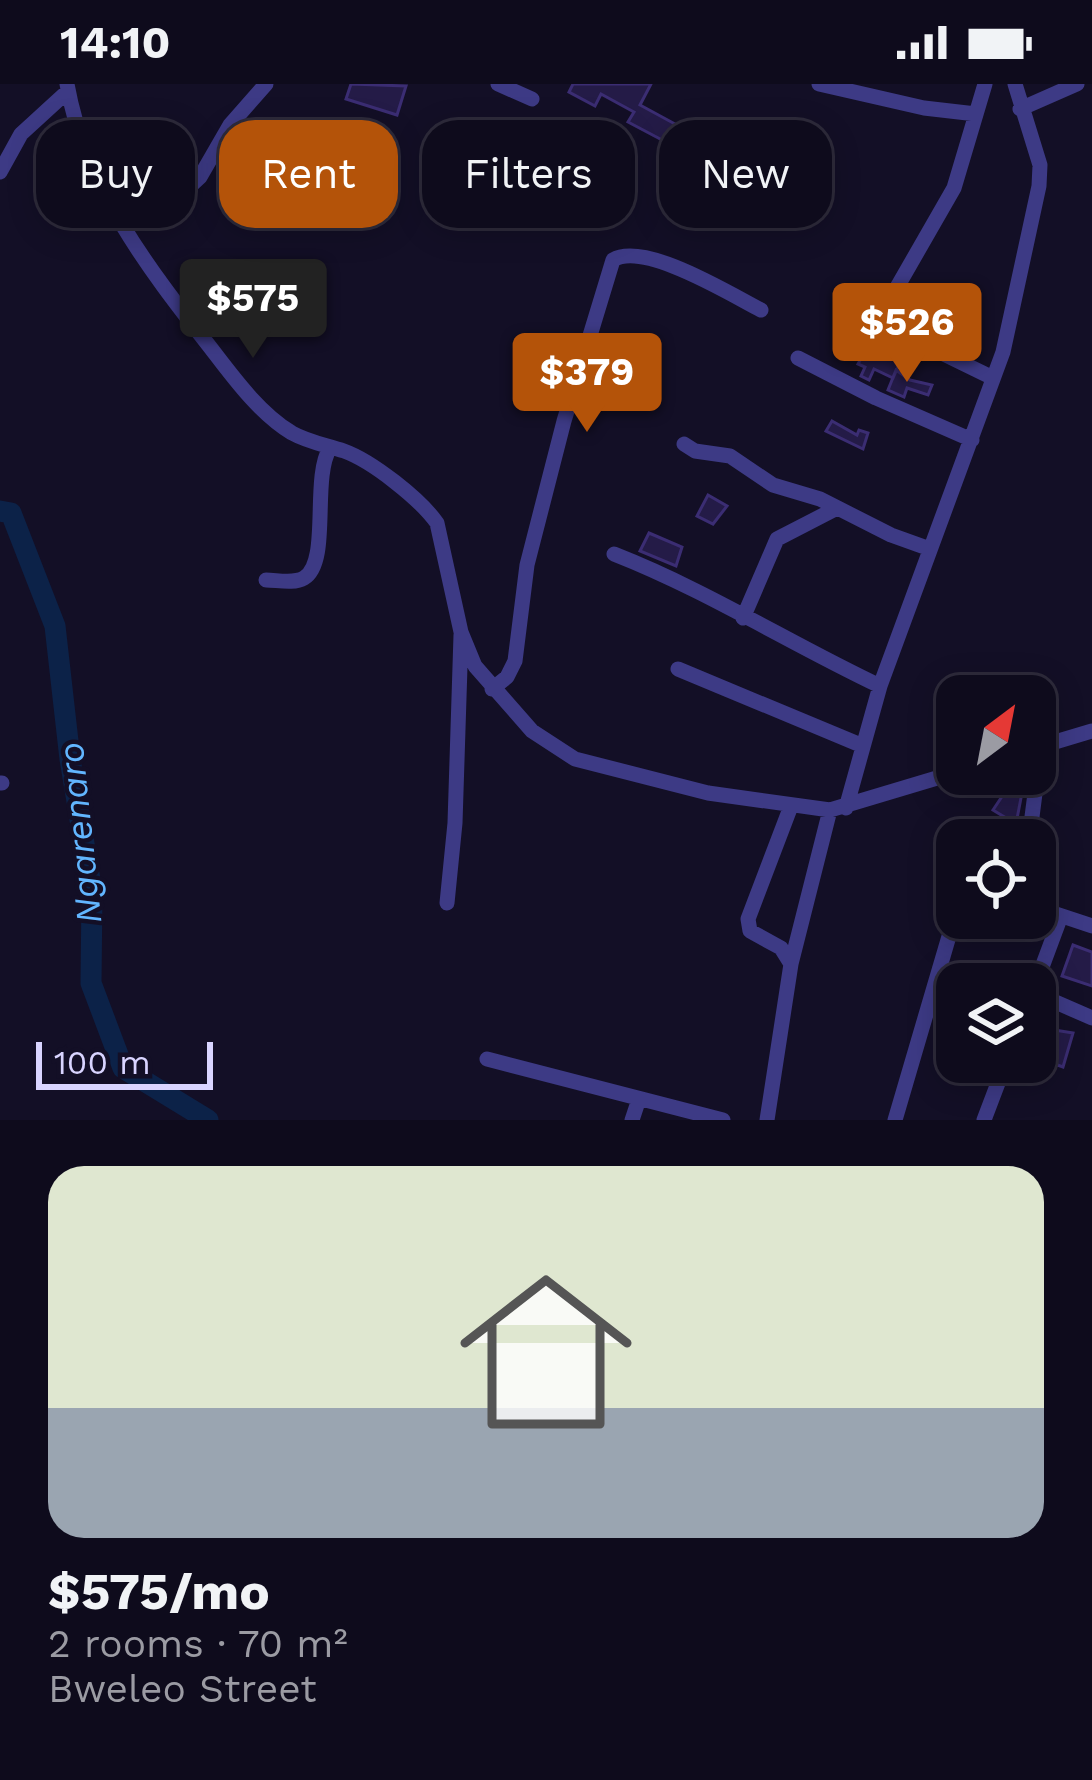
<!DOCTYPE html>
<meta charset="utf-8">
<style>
:root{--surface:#0e0b1c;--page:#171425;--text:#f1f3f6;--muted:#9b9ba3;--line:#2e2b3b;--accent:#b45309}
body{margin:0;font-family:"Work Sans",sans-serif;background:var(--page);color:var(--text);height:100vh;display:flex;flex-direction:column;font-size:45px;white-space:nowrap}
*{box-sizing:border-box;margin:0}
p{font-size:39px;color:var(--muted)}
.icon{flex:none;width:66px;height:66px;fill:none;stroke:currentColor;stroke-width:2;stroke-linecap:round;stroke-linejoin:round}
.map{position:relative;height:1036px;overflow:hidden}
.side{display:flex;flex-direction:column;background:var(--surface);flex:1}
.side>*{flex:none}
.banner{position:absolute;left:36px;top:36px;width:1020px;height:108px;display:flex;gap:24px}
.needle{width:78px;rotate:32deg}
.controls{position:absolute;left:936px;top:591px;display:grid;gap:24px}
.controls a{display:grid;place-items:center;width:120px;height:120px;border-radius:24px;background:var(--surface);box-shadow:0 6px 30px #0003,0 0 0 3px var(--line);font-size:60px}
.scale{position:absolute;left:36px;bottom:30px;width:177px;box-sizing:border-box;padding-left:12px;border:6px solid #d9d4ff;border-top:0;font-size:33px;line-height:42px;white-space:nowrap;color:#d9d4ff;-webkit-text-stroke:9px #130f26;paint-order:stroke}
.price{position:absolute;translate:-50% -102px;padding:0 27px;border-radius:12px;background:var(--accent);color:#fff;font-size:39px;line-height:78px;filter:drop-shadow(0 3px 6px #0008)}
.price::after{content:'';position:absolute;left:50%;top:72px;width:36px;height:27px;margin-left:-18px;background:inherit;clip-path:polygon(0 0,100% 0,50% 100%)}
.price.on{background:#222;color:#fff}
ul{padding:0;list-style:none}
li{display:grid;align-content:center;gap:24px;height:636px;padding:0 48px}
li span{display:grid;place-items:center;height:372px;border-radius:36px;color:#555}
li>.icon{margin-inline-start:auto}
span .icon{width:216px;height:216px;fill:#fffc;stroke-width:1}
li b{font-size:51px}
.tag{padding:0 42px;border-radius:36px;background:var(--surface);box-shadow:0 6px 30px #0003,0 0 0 3px var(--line);font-size:42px;line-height:108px}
.tag.on{background:var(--accent);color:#fff}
.status{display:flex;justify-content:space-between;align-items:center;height:84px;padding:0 60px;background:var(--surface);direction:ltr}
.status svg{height:33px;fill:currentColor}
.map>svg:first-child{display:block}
</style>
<div class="status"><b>14:10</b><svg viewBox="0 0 49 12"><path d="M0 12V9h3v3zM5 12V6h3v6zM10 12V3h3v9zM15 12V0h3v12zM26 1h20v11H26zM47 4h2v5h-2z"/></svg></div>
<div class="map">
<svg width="1092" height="1036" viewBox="0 0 1092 1036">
<rect width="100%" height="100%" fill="#130f26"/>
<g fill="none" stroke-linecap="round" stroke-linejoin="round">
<path stroke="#0c2248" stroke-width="21" d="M0,427L11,429L55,542L70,675L92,808L91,899L123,984L208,1036"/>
</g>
<path fill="#241b47" stroke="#3b2d73" stroke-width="3" d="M351,0L406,2L397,31L346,15Z
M573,0H651L640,21L710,59L700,76L628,38L634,28L601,10L595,22L569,8Z
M870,235L877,236L885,245L879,257L905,267L893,294L874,285L869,296L861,292L865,283L858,280L863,271L851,264L855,255L860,257Z
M896,286L910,296L932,301L928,311L907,304L904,313L888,306Z
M832,337L857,351L859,346L868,349L863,365L826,347Z
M708,411L727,422L713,440L697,432Z
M649,449L682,463L676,482L640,467Z
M1007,690L1025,693L1016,740L993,726L1011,699L1005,698Z
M1073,861L1092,868V902L1062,892Z
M1042,944L1073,949L1063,983L1035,973Z"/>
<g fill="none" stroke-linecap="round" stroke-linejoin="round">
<path stroke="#3d3a85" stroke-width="15" d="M67,0C85,102 147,183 210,263C233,293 259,329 292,349C308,358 326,361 344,367C372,377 420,415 437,439L461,548L475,582L532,647L575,675L708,709L830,726L957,688
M498,0L532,15
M819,0L924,24L976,30
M985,0L954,104L884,226L911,254L993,294
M1020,25L1077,0
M0,88L21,50L68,7
M94,90L144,111L168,114L186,106L200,93L230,41L266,0
M798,274L876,314L972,356
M684,360L695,367L730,372L773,401L820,415L891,451L930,465
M614,470C706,506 791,560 880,602
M266,496C277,496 294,500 304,494C331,478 311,394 330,364
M743,534L777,455L837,424
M678,585L863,662
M492,605L507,593L515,577L527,481L564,337L613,176C644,157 730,210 761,226
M1035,664L1092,647
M0,699H2
M846,724L880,602L1003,268L1039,102L1040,81L1015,0
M1029,756L1041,663
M447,819L455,739L461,551
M1035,823L1092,842
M791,880L830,726
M1035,902L1061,832
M1035,909L1092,934
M487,975L723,1036
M632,1036L639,1015
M767,1036L791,880L781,864L750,847L748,835L791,722
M895,1036L957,825
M984,1036L1006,978"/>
</g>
<g text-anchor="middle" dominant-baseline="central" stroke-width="9" stroke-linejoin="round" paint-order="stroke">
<g font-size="36" font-style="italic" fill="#62b6ff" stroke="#130f26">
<text transform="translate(80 749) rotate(-96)">Ngarenaro</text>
</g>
</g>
</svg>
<div class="controls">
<a><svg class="needle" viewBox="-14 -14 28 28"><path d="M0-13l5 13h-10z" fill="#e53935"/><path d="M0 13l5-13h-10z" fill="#9b9ba3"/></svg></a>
<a><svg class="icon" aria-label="locate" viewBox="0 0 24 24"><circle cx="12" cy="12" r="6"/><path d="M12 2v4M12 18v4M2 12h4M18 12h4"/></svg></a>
<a><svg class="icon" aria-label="layers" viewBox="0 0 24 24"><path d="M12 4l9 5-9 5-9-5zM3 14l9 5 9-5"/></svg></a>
</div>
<div class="scale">100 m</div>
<b class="price on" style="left:253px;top:277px">$575</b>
<b class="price" style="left:907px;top:301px">$526</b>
<b class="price" style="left:587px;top:351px">$379</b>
<div class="banner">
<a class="tag">Buy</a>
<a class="tag on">Rent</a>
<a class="tag">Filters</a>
<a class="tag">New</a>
</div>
</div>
<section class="side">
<ul>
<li><span style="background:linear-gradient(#dfe7d0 65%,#9aa5b1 0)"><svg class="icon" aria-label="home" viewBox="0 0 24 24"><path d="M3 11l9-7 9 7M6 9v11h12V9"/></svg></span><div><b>$575/mo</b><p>2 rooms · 70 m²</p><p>Bweleo Street</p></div></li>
</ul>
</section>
